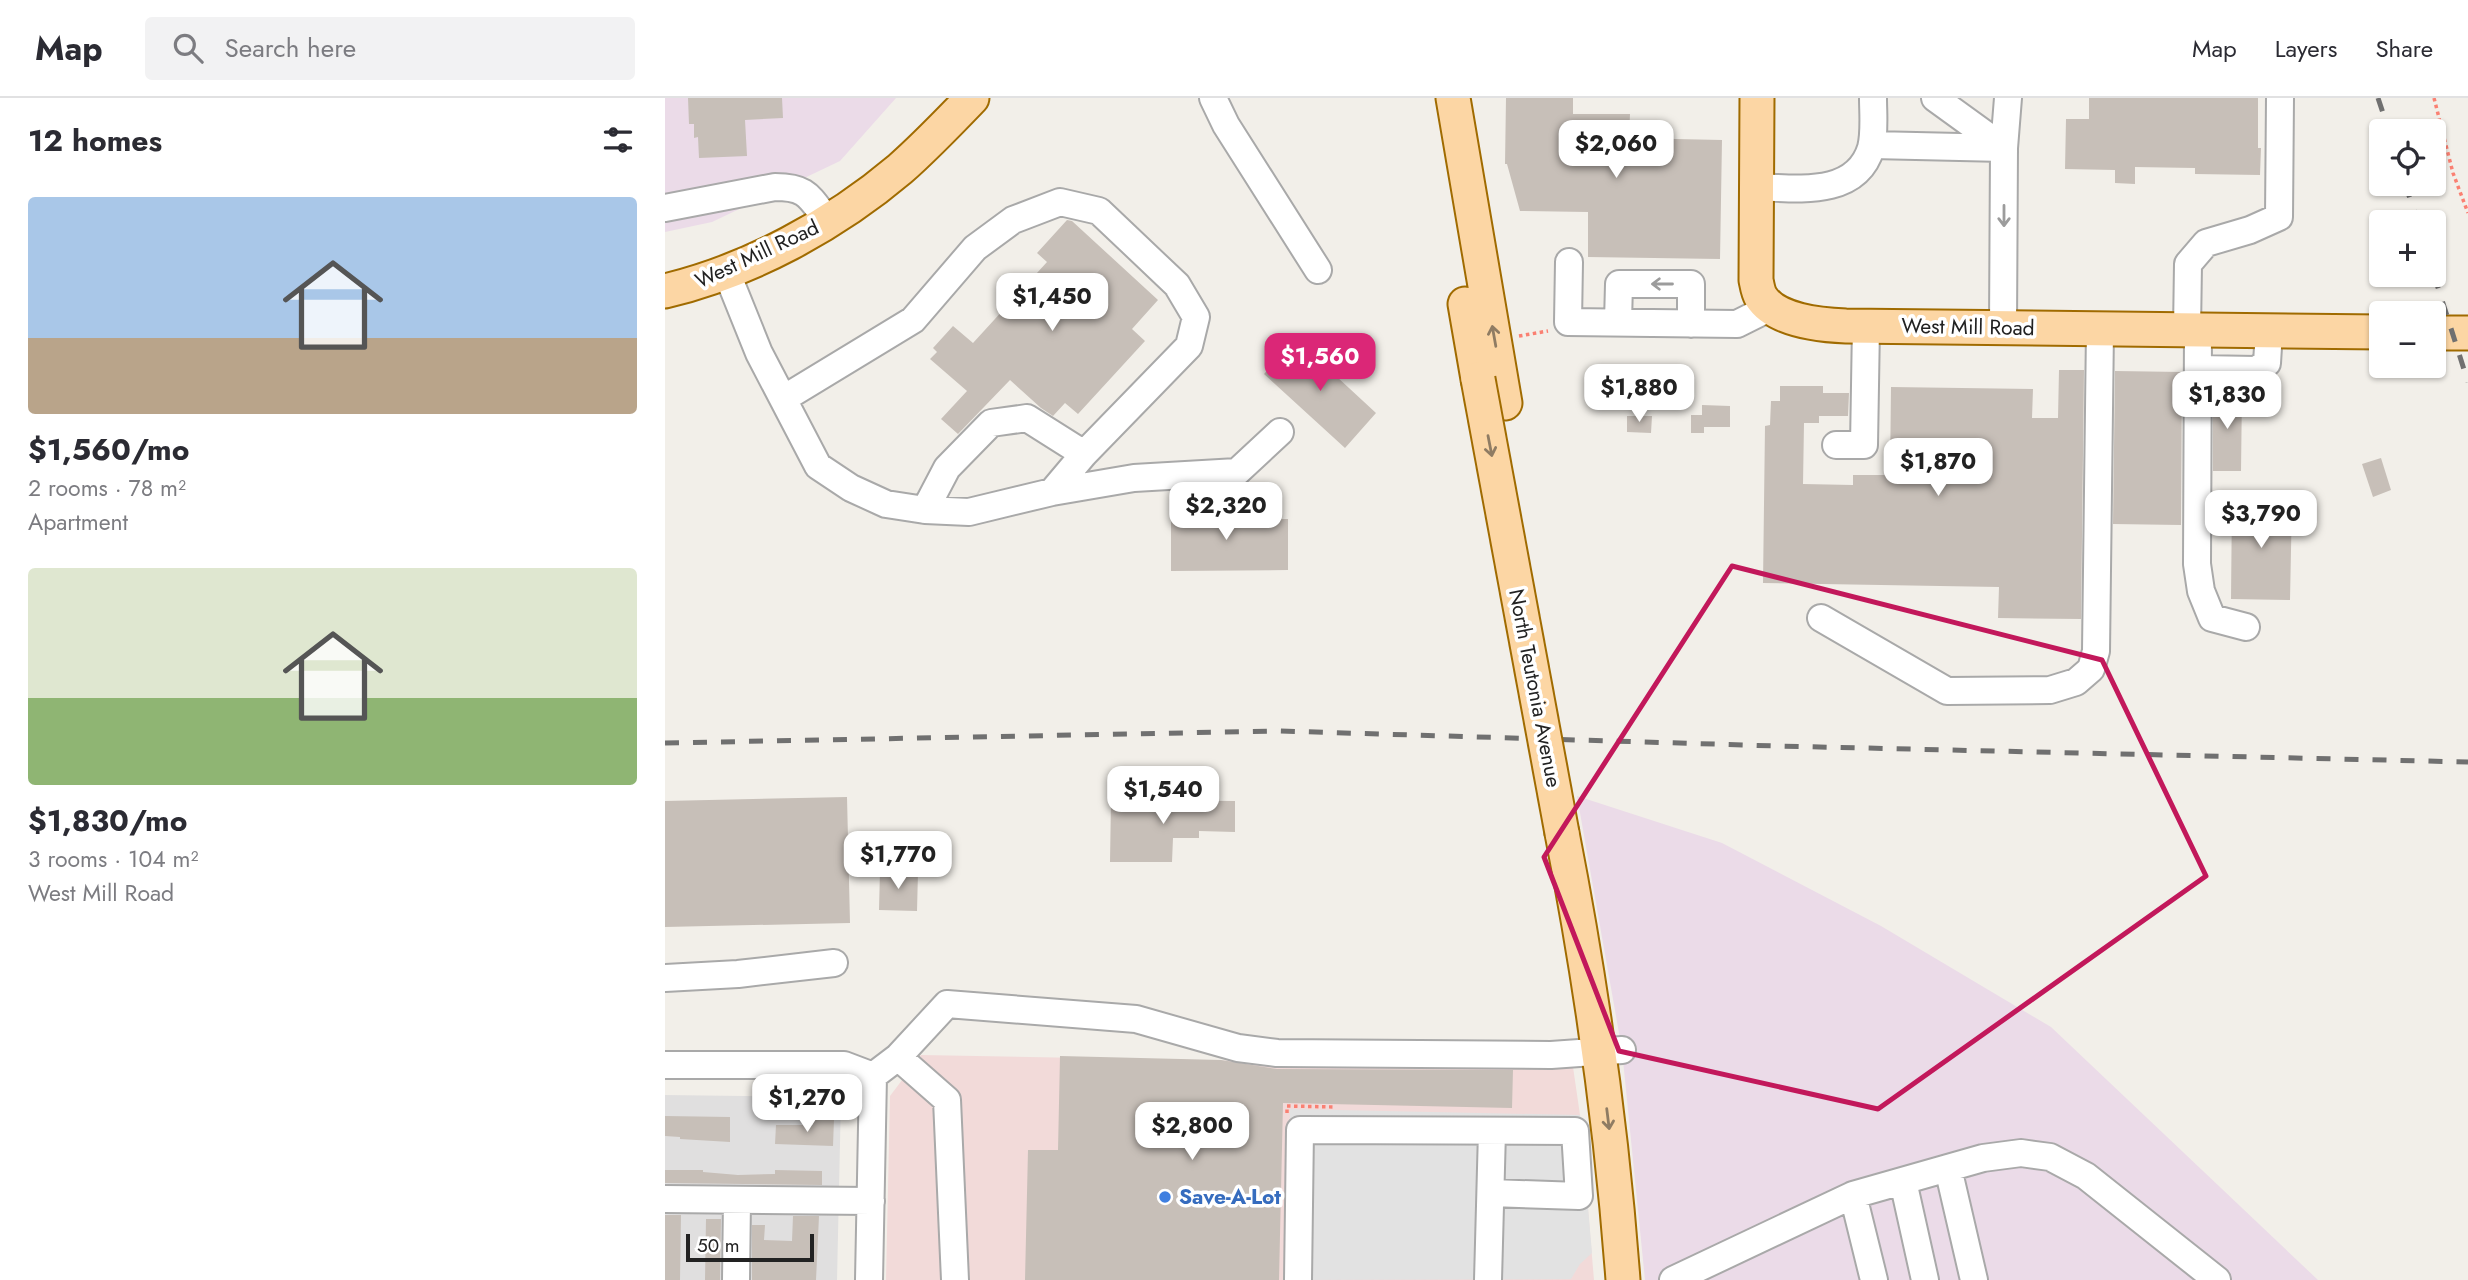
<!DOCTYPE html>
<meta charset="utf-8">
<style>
:root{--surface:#fff;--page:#f2f2f3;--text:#2b2b33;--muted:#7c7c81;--line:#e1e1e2;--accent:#db2777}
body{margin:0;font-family:Jost,sans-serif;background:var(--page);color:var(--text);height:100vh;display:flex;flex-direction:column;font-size:26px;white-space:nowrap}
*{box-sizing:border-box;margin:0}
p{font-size:23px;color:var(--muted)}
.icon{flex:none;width:38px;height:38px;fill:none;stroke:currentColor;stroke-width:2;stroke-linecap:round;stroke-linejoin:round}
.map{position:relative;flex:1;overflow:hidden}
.panel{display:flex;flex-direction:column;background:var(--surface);width:665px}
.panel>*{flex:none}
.tools{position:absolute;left:1704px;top:21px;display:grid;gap:14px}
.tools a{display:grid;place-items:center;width:77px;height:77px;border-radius:7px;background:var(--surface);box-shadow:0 2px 5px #0004;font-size:35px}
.scale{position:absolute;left:21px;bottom:18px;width:128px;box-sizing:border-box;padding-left:7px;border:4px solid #222;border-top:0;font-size:19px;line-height:24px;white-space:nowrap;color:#222;-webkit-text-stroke:5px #fff;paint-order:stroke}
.price{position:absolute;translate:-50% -60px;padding:0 16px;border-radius:14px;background:#fff;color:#222;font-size:23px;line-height:46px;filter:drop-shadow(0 2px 4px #0008)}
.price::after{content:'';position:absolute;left:50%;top:42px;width:21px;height:16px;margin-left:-10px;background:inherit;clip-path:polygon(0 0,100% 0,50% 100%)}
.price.active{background:var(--accent);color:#fff}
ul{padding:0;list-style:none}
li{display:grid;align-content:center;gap:14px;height:371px;padding:0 28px}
li span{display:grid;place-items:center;height:217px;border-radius:7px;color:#555}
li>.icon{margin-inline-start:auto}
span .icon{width:126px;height:126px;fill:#fffc;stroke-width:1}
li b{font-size:30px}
h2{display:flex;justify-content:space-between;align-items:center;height:84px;padding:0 28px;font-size:30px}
header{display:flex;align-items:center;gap:42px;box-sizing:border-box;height:98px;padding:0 35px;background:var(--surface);border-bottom:2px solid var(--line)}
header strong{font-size:33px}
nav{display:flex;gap:38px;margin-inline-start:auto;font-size:24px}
.search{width:490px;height:63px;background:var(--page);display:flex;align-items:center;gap:18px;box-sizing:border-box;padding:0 24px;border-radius:7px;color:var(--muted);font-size:26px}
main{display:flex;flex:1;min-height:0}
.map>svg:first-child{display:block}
</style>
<header>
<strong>Map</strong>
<div class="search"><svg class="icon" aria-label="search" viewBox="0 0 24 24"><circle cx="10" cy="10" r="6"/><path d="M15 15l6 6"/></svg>Search here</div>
<nav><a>Map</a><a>Layers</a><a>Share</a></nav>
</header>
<main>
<section class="panel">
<h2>12 homes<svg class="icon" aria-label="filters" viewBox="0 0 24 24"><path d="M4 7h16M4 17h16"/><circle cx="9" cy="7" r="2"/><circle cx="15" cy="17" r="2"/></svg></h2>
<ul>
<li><span style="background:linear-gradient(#a9c7e8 65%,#b9a48a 0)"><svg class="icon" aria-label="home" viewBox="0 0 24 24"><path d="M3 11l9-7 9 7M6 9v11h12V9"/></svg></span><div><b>$1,560/mo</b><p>2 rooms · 78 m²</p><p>Apartment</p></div></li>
<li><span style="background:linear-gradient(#dfe7d0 60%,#8fb573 0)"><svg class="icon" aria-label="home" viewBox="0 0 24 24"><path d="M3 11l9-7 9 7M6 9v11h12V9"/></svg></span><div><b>$1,830/mo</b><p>3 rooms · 104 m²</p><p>West Mill Road</p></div></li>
</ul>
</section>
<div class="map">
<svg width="1803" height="1182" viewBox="0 0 1803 1182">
<rect width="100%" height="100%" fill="#f2efe9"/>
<path fill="#e0dfdf" d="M0,997L176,999L172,1182H0Z"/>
<path fill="#f2dad9" d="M256,957L908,969L915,1017L929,1182H221L225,998Z"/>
<path fill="#ebdbe8" d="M0,0H231L175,63L47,124L0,134Z
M912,698L1057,745L1216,828L1386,929L1653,1182H980L957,952Z"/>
<path fill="#e2e2e2" d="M625,1011L915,1017L927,1155L915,1166L906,1181L621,1182Z"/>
<path fill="#c7bfb8" d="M23,0H117L118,20L80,22L82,58L34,60L33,39L29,40V26H24Z
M841,0H908V16H965L964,40L1057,42L1055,161L923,159V114L855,113L842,66H840Z
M1424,0H1593V50H1596L1595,77L1530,76V70L1470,69V86L1450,85V72L1400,71L1401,21H1424Z
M402,122L407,123L493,202L467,231L480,243L413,316L400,305L388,318L376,310L345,282L293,336L276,321L302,293L265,261L272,254L268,250L288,228L308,245L382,164L372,155Z
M631,241L711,315L680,350L599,276Z
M991,272H1011V309H991Z
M1394,272H1419L1416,521L1333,520L1334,489L1098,485L1100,328L1105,327L1106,303H1115V288H1158V295H1184L1183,318H1154V325H1139L1138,386L1188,387V377H1225L1226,289L1368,291L1367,320H1393Z
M1450,273L1517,274L1516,427L1448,426Z
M1548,294H1577L1576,373H1548Z
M1037,307L1065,308V329H1039V335H1026V317H1037Z
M962,318H987L986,335L962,334Z
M1716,360L1726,392L1708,399L1697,366Z
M1567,402L1627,403L1625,502L1566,501Z
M506,410H554V422L623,421V472L506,473Z
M182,699L185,825L0,829V703Z
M446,702L570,703V734L534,733V740H508L507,764H445Z
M215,773L253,774L252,813L214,812Z
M395,958L556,962L612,971L848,972L847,1010L618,1005L614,1182H360L363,1052H393Z
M0,1018L65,1019V1044L15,1041V1039L0,1038Z
M148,1020L169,1021L168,1048L110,1046L111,1027H148Z
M0,1072H38V1074L73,1077L110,1076V1072L157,1073V1087L0,1085Z
M0,1117H16L15,1182H0Z
M128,1118H154L151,1182H87V1127H100L99,1142L127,1143Z
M41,1121H56L55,1182H40Z"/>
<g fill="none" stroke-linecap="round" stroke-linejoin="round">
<g stroke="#a9a9a9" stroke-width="30">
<path id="minor" d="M548,0L561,27L653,172
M1270,0L1339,50
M1207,47L1339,50
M1091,89C1131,90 1191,100 1206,50C1210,35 1208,15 1208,0
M0,110L110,89C143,89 144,99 163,123
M904,164L903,224L1072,226L1106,209
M61,173L94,255L153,368L186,390L221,406L260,412L304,414L387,394L469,380L572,374L615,334
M953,224L954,186H1026V226
M1338,230L1339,50L1343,0
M1522,232L1523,166L1541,145L1585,132L1614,119L1615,0
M1533,232L1532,466L1536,493L1547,520L1581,529
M1533,271L1591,272L1602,265L1604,233
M118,301L248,222L310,150L348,122L395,104L434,113L512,187L531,219L524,248L419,356L387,394
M1171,347H1199L1201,228
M260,412L282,370L326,325L362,320L419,356
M1156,520L1282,593L1385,592L1411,584L1426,571L1431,553L1435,231
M0,880L73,876L169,865
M233,959L282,1002L290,1182
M0,967H179L208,978
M208,978L233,959L282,906L471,921L573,950L612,955L886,957L957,952
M1283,1070L1309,1182
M1238,1083L1260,1182
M0,1101L206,1103
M71,1182L72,1102
M204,1182L208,978
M633,1182L635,1032L910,1033L914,1098L826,1095
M823,1182L827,1033
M1008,1182L1188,1097
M1209,1182L1188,1097L1318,1060L1356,1055L1385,1059L1421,1078L1552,1182"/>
</g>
<g stroke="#a06b00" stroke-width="37">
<path id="major" d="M788,0L840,305
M1092,0L1091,182C1092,187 1093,194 1096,199C1111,223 1156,227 1181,228L1717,234
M0,193C84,173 169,127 235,71C260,49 284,24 307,0
M800,206L813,281
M1769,235H1803
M897,735C926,883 947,1032 958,1182"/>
</g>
<path stroke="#fa8072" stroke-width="3.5" stroke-dasharray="3.5 3.5" stroke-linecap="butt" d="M1769,0L1788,75L1803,115
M854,238L883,233
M622,1015V1008L670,1009"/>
<use href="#minor" stroke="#fff" stroke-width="26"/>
<use href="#major" stroke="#fcd6a4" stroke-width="33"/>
<path stroke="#707070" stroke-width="5" stroke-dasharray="14 14" stroke-linecap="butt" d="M1713,0L1724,33
M1740,86L1753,124
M1769,177L1803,284
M0,645L615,633L1112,648L1803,664"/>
<g stroke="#a06b00" stroke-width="37" stroke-linecap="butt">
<path id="major-bridge" d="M813,281L897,735"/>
</g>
<use href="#major-bridge" stroke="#fcd6a4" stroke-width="33"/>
</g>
<defs><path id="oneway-shaft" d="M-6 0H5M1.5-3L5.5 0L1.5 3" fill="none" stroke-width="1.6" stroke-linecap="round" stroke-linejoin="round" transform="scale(1.75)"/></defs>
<g stroke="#9c9c9c">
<use href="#oneway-shaft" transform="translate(1339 118) rotate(90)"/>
<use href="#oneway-shaft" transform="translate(997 186) rotate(-180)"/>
</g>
<g stroke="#8f7c63">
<use href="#oneway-shaft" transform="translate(829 238) rotate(-100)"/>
<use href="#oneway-shaft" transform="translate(825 348) rotate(79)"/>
<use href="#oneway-shaft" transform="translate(943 1021) rotate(83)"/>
</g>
<path fill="none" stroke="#c2185b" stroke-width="5" stroke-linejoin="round" d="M1067,468L1437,562L1541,778L1213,1011L954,953L879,759Z"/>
<circle fill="#3f7fe0" stroke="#fff" stroke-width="2.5" cx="500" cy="1099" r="7"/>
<g text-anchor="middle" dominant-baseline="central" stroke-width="7" stroke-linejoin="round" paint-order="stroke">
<g font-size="21" fill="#222" stroke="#fff">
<text transform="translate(92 156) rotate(-25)">West Mill Road</text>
<text transform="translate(1303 229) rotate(1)">West Mill Road</text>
<text transform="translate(870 590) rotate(79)">North Teutonia Avenue</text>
</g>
<g font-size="21" font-weight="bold" fill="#366cbe" stroke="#fff" text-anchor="start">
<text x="514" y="1099">Save-A-Lot</text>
</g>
</g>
</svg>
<div class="tools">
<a><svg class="icon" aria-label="locate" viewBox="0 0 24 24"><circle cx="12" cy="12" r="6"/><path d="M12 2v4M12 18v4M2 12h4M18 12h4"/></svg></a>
<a>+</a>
<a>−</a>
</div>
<div class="scale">50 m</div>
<b class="price" style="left:951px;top:82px">$2,060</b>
<b class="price" style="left:387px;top:235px">$1,450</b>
<b class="price active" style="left:655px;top:295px">$1,560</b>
<b class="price" style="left:974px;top:326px">$1,880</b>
<b class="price" style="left:1562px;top:333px">$1,830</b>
<b class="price" style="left:1273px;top:400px">$1,870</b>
<b class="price" style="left:561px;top:444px">$2,320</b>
<b class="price" style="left:1596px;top:452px">$3,790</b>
<b class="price" style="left:498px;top:728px">$1,540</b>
<b class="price" style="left:233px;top:793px">$1,770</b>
<b class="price" style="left:142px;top:1036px">$1,270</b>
<b class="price" style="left:527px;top:1064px">$2,800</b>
</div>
</main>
